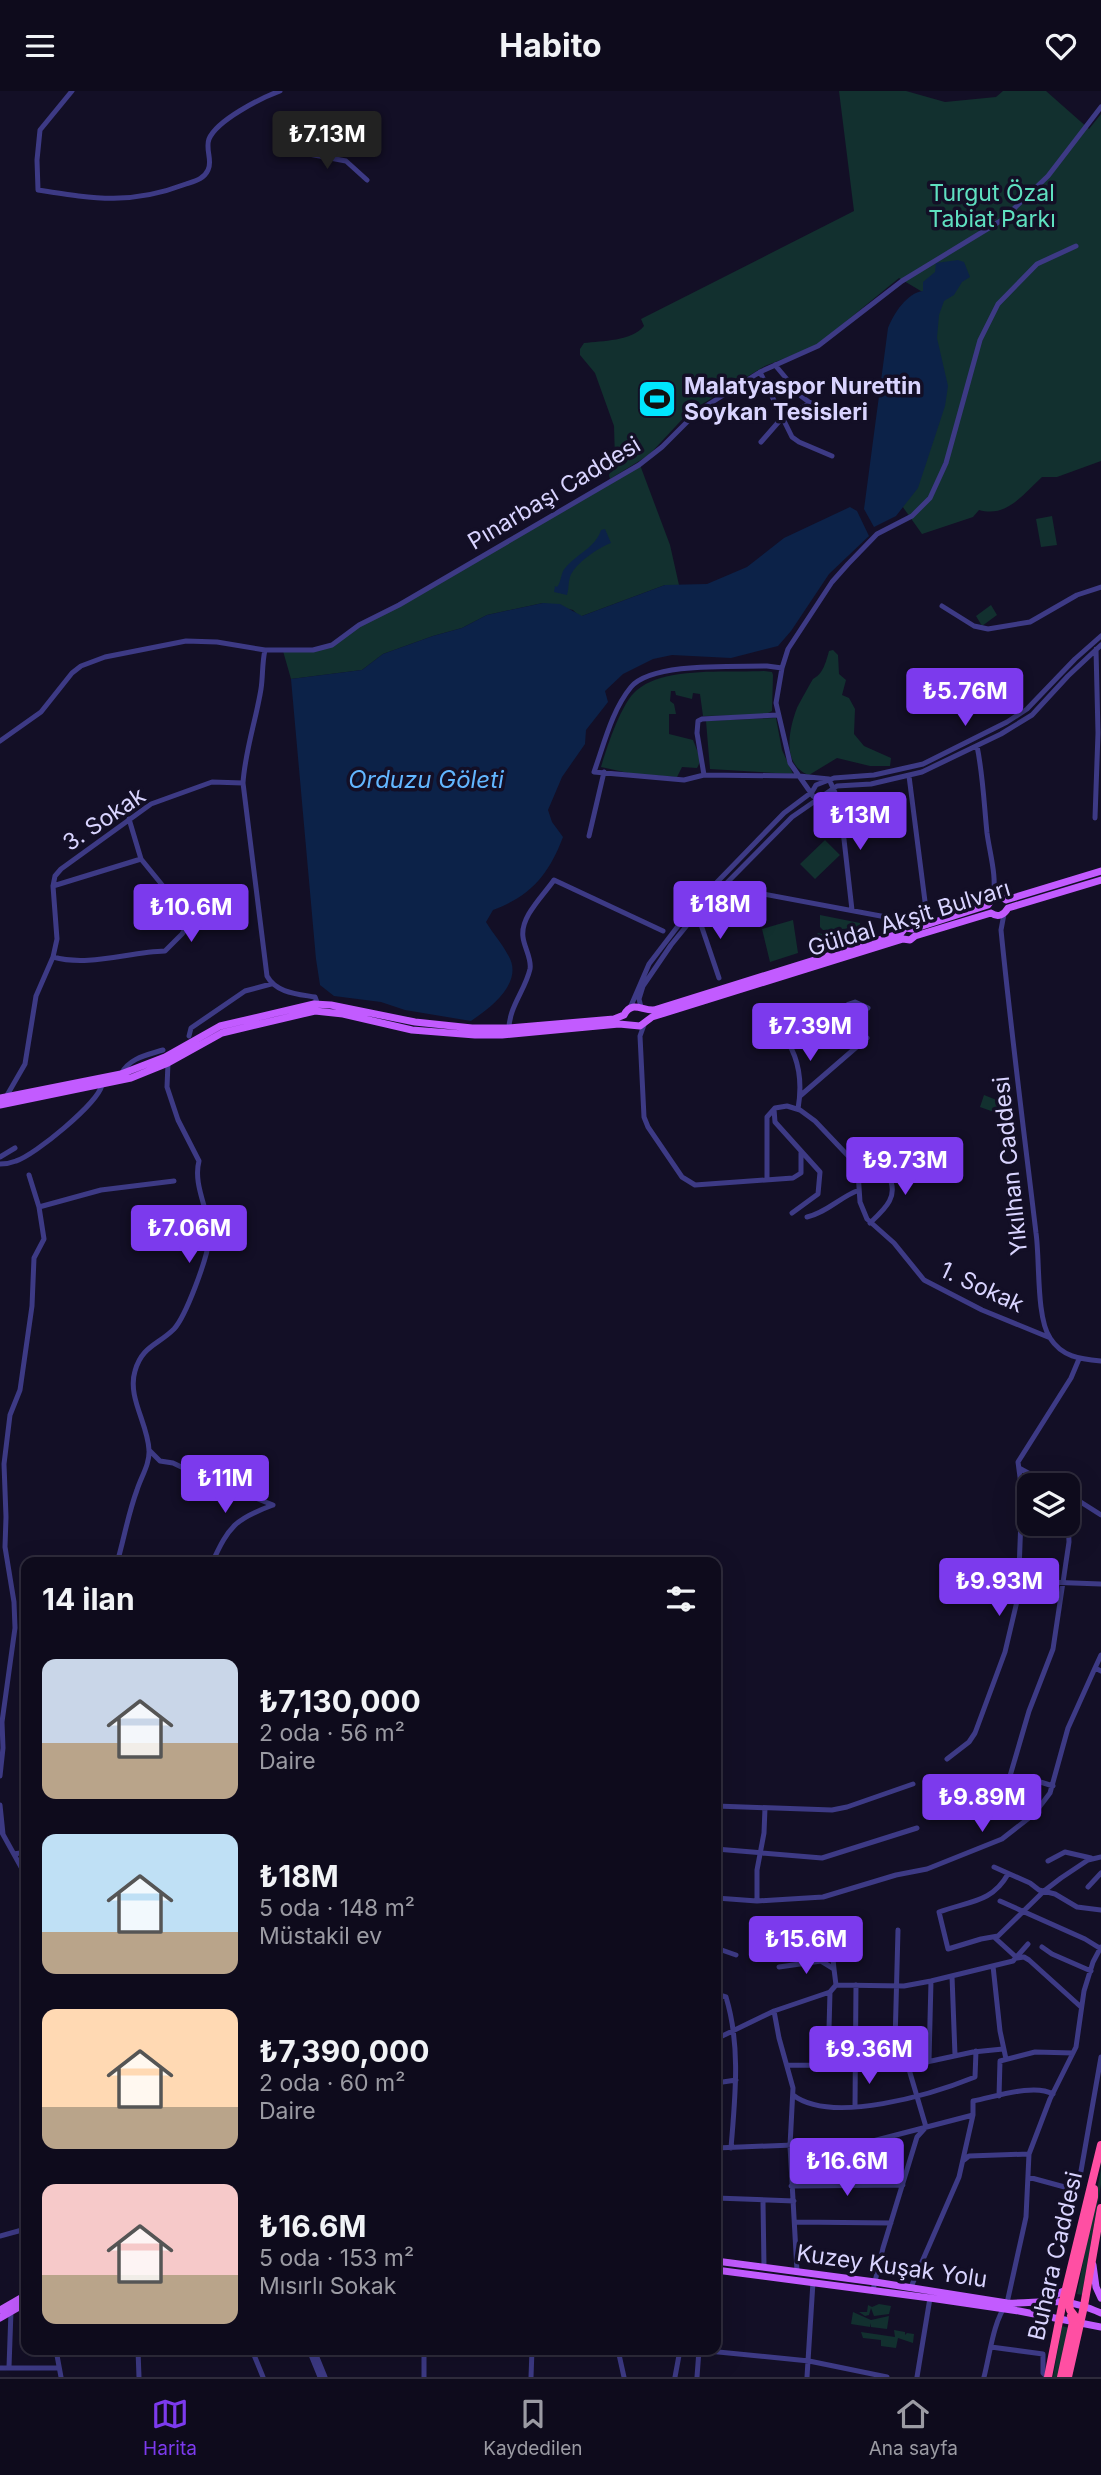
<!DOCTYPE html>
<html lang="tr">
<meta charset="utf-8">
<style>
:root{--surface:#0e0b1c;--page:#171425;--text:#f1f3f6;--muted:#9b9ba3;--line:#2e2b3b;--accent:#7c3aed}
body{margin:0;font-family:Inter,sans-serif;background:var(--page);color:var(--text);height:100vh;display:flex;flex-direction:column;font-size:26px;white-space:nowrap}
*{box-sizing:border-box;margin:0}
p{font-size:23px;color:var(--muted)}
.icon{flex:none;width:38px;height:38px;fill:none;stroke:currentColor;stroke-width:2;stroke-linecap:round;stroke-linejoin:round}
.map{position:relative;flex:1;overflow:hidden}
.details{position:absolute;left:21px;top:1466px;width:700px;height:798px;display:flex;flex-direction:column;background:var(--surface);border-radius:14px;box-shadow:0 7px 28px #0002,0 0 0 2px var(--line)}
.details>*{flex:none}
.tools{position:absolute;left:1017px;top:1382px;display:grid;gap:14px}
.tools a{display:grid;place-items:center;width:63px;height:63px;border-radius:14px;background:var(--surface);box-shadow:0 7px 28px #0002,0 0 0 2px var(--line);font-size:35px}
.price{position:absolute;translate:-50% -60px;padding:0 16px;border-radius:7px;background:var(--accent);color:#fff;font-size:23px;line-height:46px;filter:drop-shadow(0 2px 4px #0008)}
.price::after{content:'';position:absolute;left:50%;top:42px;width:21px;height:16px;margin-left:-10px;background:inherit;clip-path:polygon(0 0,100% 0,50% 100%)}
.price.selected{background:#222;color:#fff}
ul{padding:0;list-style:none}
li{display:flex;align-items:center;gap:21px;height:175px;padding:0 21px}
li span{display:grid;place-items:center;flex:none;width:196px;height:140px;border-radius:14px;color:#555}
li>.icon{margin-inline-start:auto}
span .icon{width:84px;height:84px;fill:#fffc;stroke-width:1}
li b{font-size:30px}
h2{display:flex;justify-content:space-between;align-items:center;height:84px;padding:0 21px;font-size:30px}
header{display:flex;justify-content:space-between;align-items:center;height:91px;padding:0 21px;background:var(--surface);font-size:32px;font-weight:700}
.tabs{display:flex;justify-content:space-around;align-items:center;height:98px;border-top:2px solid var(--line);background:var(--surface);font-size:19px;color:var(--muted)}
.tabs a{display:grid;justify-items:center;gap:4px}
.tabs .selected{color:var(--accent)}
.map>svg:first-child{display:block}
</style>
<header><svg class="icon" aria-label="menu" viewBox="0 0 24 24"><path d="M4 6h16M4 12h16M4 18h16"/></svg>Habito<svg class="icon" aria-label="heart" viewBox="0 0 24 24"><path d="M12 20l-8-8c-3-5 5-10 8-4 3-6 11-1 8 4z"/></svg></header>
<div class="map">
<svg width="1101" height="2286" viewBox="0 0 1101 2286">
<rect width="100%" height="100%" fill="#130f26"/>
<path fill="#12302f" d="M839,0H906L945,11L996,6L1003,0H1046L1089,38L1101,23V370L1057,386H1042C1023,403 1007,427 979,419L973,426L922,443L900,412L936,209L899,187L810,260L808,258L765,275L689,321L649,364L610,388L609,384L615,368L614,335L595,282L580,264V258L584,252C602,250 632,250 644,235L641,228L854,120Z
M640,374L670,454L679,494H665L582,525H579L573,519L543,512L487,524L462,537L433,545L383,563L362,579L291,588L283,560L327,556L347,542Z
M1052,425L1057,454L1041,456L1036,428Z
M991,514L997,524L982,535L976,525Z
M833,559L838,564L839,583L846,589L842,604L849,607L855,618L854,643L864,655L891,667L890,675H870L837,667L809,684C781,674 789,638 797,617C799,613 811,591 813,588C816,586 819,584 821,581C825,575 827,567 829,560Z
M764,580L772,581L773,584L772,620L764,624L703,625L700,603L693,602L692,608L676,604L675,600H671L670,610L674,613L676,623H669V643L693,649L701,669L697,677L682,676L677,686L633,683L601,676C607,656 621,612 637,599C665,575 728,582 764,580Z
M776,627L782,659L793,683L710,678L706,630Z
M825,749L840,764L815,788L800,773Z
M820,824L860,832V837L823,839L820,836Z
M793,829L798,862L770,871L762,838Z
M860,838V842L821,850L820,845V850L809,853L818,842L826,844L823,841Z
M984,1004L1009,1014L1005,1025L980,1016Z
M1101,2078V2093L1082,2204L1077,2203Z
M879,2213L891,2215L889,2223L874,2225L871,2217L869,2224L865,2225L859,2221H867L868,2214L872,2216Z
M853,2221L871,2229L889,2225L887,2238L871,2236V2232L870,2236L851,2233Z
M1062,2235L1069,2237L1059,2286H1053Z
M894,2239L905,2241V2244L907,2242L914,2243L913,2252L898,2247L896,2257L881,2255V2249L863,2247L861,2241L895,2246Z"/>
<path fill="#0c2248" d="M958,169L964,171L970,186L962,191L954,204L944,210L939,224L937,247L948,295L945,315L918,397L896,425L874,436L864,418L888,237C894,222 907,202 923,200V191L935,181L936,172Z
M850,416L857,420L869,445L829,483L791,540L778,555L731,567L672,564L653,568L623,583L605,600L608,611L586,639L585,653L562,686L548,719L552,731L563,746C549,783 531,805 493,819L486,831C493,843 502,852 508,864C525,891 490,917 471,930L405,919L381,911L334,905L320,894L316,868L291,588L362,579L383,563L433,545L462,537L487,524L543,512L560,513L582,525L665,494L707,493L747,476L784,447Z
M605,438L611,452C598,457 575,472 570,486C568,492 569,498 567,504L554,501L555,495L557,496C562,490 560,482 566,476C577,463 596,456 601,439Z"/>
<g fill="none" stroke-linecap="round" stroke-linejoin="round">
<path stroke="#3d3a85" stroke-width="5" d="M72,0L40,39L37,69L38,99C95,108 131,114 186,93C195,90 204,88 208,79C213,70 205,58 209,48C217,29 261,7 280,0
M293,60L346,70L367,89
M775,274L801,305L822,321
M760,281L792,346L799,351L832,365
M761,351L782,327L811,312
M942,515L974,535L988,538L1030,531L1077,504L1101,496
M265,559C262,572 263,585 261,598C256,629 245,660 243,692L267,885C276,902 298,903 315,906L318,914
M782,577L767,575C734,576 652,571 631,596C612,619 604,653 594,681L684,689L704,684L799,685L829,688L840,713L852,819
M0,650L41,621L72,582L81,575L105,566L186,550L217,551L265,559H313L332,554L359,534L399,514L639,374L662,356L698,320L760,281L818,255L902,190L1002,129L1048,85L1101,16
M977,655C983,684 984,713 987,742C990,764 997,785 993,807
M704,684L697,642L698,630L702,628L778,624
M909,685L928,834
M818,708L813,705L790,672L776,612L782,577L788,558L832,491L848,473L877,443L912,425L930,407L946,372L980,249L998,213L1037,173L1076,155
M1095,727L1098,642L1096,558
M589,745L604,681
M53,795L141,768
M721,795L886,826L909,836
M697,822L719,887
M1004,823L1001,839C1011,940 1024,1041 1036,1142C1040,1169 1036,1226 1050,1247C1062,1266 1080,1268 1101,1270
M53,866C89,876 128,861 165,860L182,843L188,834L185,822L141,768L129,728
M641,916L639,908L643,895L671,854L697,822L792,726L837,695L871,693L922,681L1001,643L1032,624L1068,585L1101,554
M630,917L649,873L691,818L784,722L812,701L816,694L834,687L874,684L923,673L1007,631L1027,618L1075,568L1101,545
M644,934L640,945L644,1026L648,1036L682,1086L695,1094L793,1087L801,1082V1062
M778,938C799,961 803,989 798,1018
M509,940C508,917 525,900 530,878C532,868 524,856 523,846C520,826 543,805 554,789L663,840
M189,945L191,937L245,900L271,893
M790,953C811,942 828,925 849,913L855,911L868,917
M121,983C129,967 147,964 163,959
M800,1005L867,947
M6,1006L25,973L36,905L53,866L57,848L53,795L55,785L61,778L151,713L212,691L243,692
M774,1018L775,1031L820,1081L818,1103L792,1122
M0,1066L15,1057
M0,1073C5,1073 11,1072 16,1070C35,1064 97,1013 102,994
M767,1087V1026L775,1017L787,1015L800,1019L815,1030L853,1070L858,1081L860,1111L867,1128L894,1152L924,1189L982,1219L1048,1246
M39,1116L101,1099L174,1090
M807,1126C826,1122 840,1106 859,1099
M870,1132C885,1118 900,1105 888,1084C884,1077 878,1072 875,1065L877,1060L890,1055
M149,1359L160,1370L173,1372L215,1392L228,1402L253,1406L273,1414
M1019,1377L1052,1395
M1068,1403L1101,1424
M117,1472C124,1448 128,1423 137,1399C141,1386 150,1373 149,1359C148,1333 127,1306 135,1280C142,1255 158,1254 174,1238C186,1225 207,1168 209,1149C212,1123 192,1096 199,1070L178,1029L167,996L168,972
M212,1472C229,1435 235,1428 273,1414
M1019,1490L1101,1493
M1095,1577L1101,1564
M947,1668L969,1651L975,1642L1005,1561L1018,1506L1022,1401L1018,1371L1071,1287L1079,1268
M0,1685L3,1657L2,1631L15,1537L14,1511L5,1456L6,1426L4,1373L10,1324L20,1299L32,1215L34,1167L44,1148L39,1116L29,1084
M1053,1695L1028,1687L1010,1685L1029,1620L1053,1558L1069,1451L1068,1426
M996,1703L1010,1685
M0,1714L3,1743
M716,1715L832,1719L847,1716L913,1693
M0,1738L26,1785
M716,1758L822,1767L917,1737
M14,1763L26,1761
M1048,1770L1065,1761L1091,1767
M994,1776L1030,1792L1039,1799L1055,1803L1077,1816L1101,1819
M1008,1783C992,1812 968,1810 939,1821L948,1858L981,1848L998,1845L1044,1800L1061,1787L1088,1769L1101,1766
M1088,1796L1101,1782
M716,1807L757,1810L823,1806L896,1784L927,1778L1002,1748L1034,1723L1050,1702L1068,1637L1095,1577L1101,1580
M757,1810V1779L764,1742L765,1717
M1000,1810L1085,1848L1101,1858
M898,1839L895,1952L898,1967L903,1975
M994,1846L1017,1867L1024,1866L1029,1869L1081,1916
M831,1848L834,1878
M1042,1856L1052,1863L1091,1880
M716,1857L736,1864
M993,1875L1000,1940L1006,1968
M779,1876L821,1870L834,1878L836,1894
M952,1885L955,1964
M716,1903L726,1906C741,1955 735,2007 731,2057
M774,1920L779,1947L793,1997L790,2055L797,2180
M716,1948L774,1920L830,1901L836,1894L904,1895L931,1890L1013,1870L1028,1853
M929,1969L931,1890
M787,1974L908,1975L973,1961L1003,1958
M828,1975L830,1901
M716,1992L736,1989
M793,2004C832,2034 933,2003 975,1986L976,1960
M999,2005L1000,1970L1035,1961L1073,1962
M855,2016L856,1894
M716,2057L869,2051L973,2024V2010C995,2006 1034,1992 1053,2003
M964,2069L969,2065L1029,2063
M1028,2086L1072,2098L1078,2097L1101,1966
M791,2095L903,2094
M716,2107L794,2110
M763,2111L764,2176
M795,2131L891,2132
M0,2145L22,2139L26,2148
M911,2196L959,2086L973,2024
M873,2199L883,2157L917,2046L926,2036L908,1975
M991,2256L1043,2263V2282L1047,2286
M56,2259L61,2286
M138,2259L139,2286
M252,2259L263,2286
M309,2259L320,2286
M314,2259L325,2286
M618,2259L624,2286
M698,2259L809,2270L887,2286
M9,2276L11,2220
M0,2277H59
M424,2286V2259
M531,2286L532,2259
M675,2286L680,2259
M697,2286L699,2259
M807,2286L813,2191
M917,2286L930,2207
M984,2286C990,2263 993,2231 1007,2212L1026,2126L1029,2063L1050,2008L1076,1956L1084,1900L1093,1871L1101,1856"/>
<path stroke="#c25bff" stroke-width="7" d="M0,1007L121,983L165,966L220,935L314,913L331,914L415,931L472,937H509L614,928L624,924C632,909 642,920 654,919L901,842L905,837L913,838L988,814L993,807L1002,806L1006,809L1101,780
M0,1014L131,987L168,972L222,942L315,920L343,923L412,939L475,944H502L619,933L640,935L652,926L903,848L910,849L915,845L991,822C998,827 1004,824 1008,817L1101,789
M716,2170L875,2191L1007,2212C1026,2213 1045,2209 1063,2211C1077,2212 1089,2217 1101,2222
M1093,2174L1096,2196L1101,2207
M716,2179L930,2207L1019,2220L1101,2236
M1044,2209L1066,2199
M0,2219L26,2204
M0,2227L26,2212"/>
<path stroke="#ff4fa3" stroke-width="8" d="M1080,2232L1070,2219L1069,2212L1094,2106V2098
M1048,2286L1063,2210L1101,2054
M1061,2286L1073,2231L1071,2225
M1068,2286L1084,2215L1101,2117"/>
</g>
<defs>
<g id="stadium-square" transform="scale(2.0125)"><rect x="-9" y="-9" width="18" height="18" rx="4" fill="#00e5ff" stroke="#130f26"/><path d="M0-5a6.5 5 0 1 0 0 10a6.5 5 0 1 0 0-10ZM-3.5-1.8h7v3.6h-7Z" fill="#111"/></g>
</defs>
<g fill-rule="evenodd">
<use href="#stadium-square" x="657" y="308"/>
</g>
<g text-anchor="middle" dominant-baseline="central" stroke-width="7" stroke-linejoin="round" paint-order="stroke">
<g font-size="23" fill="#5fe0c0" stroke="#130f26">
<text x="992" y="102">Turgut Özal<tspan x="992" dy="26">Tabiat Parkı</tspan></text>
</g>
<g font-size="23" font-weight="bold" fill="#d9d4ff" stroke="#130f26" text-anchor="start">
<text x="684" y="295">Malatyaspor Nurettin<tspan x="684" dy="26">Soykan Tesisleri</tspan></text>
</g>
<g font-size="23" fill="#d9d4ff" stroke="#130f26">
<text transform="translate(554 402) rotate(-31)">Pınarbaşı Caddesi</text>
<text transform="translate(104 728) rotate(-34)">3. Sokak</text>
<text transform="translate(909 827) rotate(-17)">Güldal Akşit Bulvarı</text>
<text transform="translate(1010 1075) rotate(-96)">Yıkılhan Caddesi</text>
<text transform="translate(982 1196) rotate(25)">1. Sokak</text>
<text transform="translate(1055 2165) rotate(-77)">Buhara Caddesi</text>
<text transform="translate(892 2175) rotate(8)">Kuzey Kuşak Yolu</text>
</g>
<g font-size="24" font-style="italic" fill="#62b6ff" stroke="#130f26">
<text x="426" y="688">Orduzu Göleti</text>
</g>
</g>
</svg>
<div class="tools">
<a><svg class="icon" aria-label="layers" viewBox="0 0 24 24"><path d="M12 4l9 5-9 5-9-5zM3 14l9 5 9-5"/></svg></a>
</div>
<b class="price selected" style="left:327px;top:80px">₺7.13M</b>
<b class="price" style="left:965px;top:637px">₺5.76M</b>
<b class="price" style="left:860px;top:761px">₺13M</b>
<b class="price" style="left:720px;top:850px">₺18M</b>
<b class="price" style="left:191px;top:853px">₺10.6M</b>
<b class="price" style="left:810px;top:972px">₺7.39M</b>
<b class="price" style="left:905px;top:1106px">₺9.73M</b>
<b class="price" style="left:189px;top:1174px">₺7.06M</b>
<b class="price" style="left:225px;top:1424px">₺11M</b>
<b class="price" style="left:999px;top:1527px">₺9.93M</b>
<b class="price" style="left:982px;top:1743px">₺9.89M</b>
<b class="price" style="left:806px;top:1885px">₺15.6M</b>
<b class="price" style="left:869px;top:1995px">₺9.36M</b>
<b class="price" style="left:847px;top:2107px">₺16.6M</b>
<section class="details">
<h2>14 ilan<svg class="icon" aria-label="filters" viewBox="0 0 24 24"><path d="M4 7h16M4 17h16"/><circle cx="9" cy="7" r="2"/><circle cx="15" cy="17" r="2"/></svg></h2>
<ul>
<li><span style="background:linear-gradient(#c9d6e8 60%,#b9a48a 0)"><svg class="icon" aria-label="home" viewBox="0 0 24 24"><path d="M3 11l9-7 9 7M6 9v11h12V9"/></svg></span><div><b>₺7,130,000</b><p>2 oda · 56 m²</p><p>Daire</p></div></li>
<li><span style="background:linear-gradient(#bfe0f5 70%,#b9a48a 0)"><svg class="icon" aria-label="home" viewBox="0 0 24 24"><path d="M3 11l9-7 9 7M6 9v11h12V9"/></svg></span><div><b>₺18M</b><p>5 oda · 148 m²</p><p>Müstakil ev</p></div></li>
<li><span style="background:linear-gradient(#ffd9b3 70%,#b9a48a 0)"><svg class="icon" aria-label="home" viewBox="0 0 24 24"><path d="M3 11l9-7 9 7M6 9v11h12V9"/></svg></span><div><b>₺7,390,000</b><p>2 oda · 60 m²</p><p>Daire</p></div></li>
<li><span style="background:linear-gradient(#f6c9c9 65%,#b9a48a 0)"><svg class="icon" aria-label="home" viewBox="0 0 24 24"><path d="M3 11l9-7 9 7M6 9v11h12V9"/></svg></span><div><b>₺16.6M</b><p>5 oda · 153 m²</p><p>Mısırlı Sokak</p></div></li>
</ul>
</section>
</div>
<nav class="tabs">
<a class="selected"><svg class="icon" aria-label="map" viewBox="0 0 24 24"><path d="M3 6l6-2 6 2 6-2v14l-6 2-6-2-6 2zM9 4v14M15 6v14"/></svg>Harita</a>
<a><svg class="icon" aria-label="saved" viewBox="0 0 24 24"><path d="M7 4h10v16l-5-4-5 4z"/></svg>Kaydedilen</a>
<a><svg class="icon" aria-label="home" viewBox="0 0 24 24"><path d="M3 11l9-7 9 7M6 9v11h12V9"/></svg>Ana sayfa</a>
</nav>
